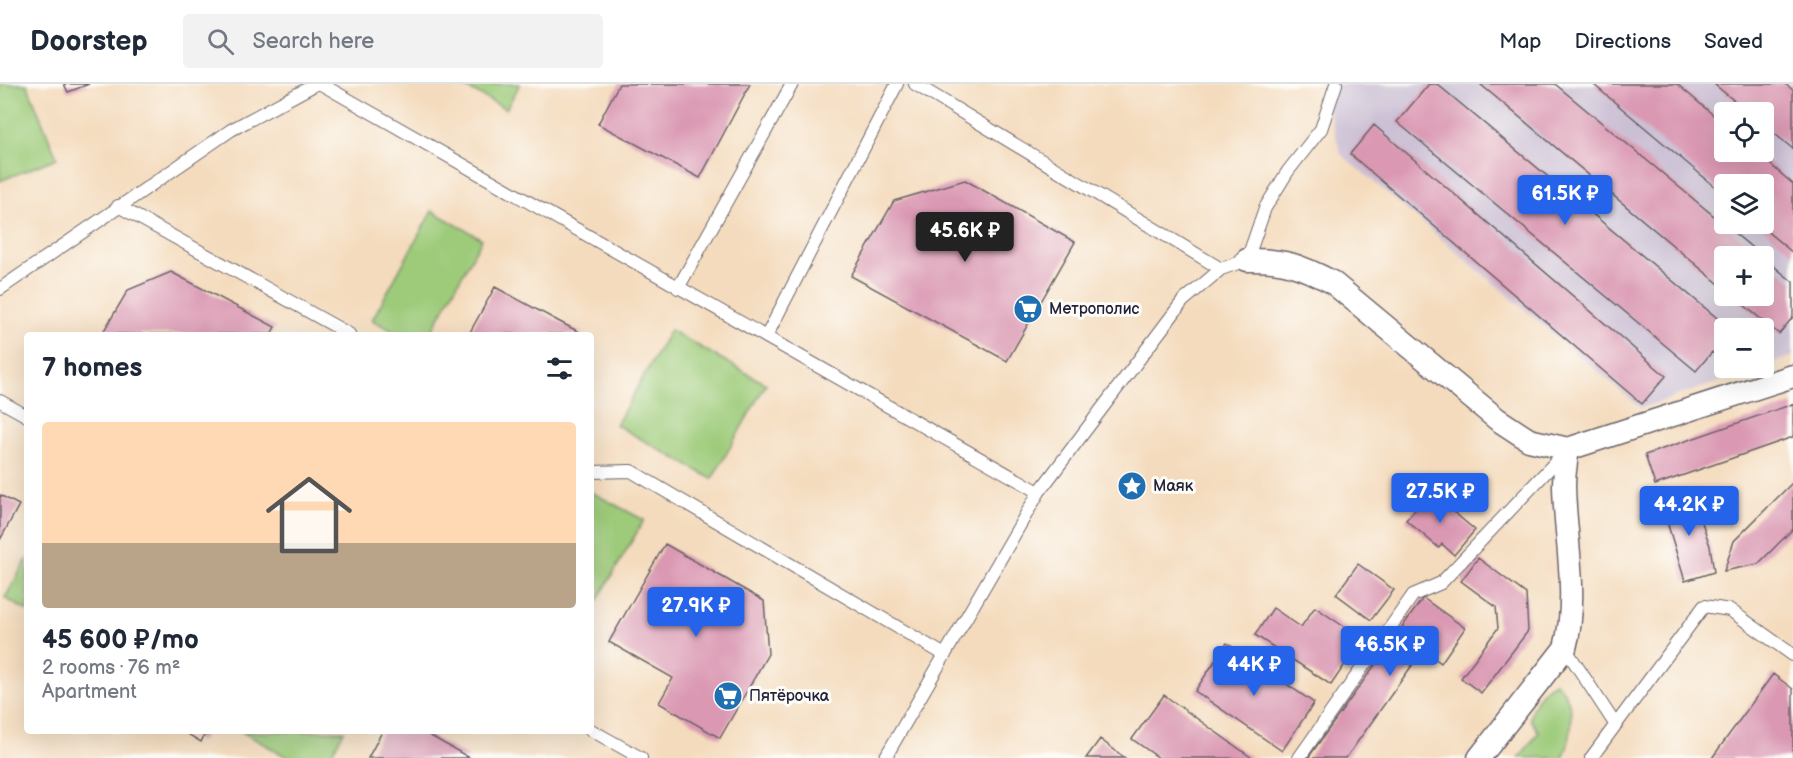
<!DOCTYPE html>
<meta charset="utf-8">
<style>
:root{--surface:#fff;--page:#f2f2f3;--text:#1f2937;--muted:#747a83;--line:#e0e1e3;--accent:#2563eb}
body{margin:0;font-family:"Balsamiq Sans",sans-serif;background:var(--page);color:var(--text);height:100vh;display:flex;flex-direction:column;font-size:22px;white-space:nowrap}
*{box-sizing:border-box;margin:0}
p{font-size:20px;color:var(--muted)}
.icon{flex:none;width:33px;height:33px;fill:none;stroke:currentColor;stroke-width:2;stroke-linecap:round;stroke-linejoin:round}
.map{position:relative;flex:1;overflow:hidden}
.side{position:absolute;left:24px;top:248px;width:570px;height:402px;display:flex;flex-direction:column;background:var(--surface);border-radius:6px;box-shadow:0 6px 24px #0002}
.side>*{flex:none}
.buttons{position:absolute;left:1714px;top:18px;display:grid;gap:12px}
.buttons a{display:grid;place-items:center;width:60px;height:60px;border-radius:6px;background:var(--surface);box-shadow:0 6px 24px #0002;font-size:30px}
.price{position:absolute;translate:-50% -51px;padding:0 14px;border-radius:6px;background:var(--accent);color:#fff;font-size:20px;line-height:39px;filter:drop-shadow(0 2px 3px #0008)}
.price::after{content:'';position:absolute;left:50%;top:36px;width:18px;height:14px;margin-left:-9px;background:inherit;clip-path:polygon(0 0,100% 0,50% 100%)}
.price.on{background:#222;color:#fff}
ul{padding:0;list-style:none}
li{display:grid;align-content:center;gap:12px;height:318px;padding:0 18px}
li span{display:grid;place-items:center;height:186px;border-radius:6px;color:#555}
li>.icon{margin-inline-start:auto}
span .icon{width:108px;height:108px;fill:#fffc;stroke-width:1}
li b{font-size:26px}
h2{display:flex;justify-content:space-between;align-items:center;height:72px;padding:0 18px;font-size:26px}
header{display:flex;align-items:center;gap:36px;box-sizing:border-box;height:84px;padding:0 30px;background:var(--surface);border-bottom:2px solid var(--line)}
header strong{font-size:28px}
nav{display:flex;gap:33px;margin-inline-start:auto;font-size:21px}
.search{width:420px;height:54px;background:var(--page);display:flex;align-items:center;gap:15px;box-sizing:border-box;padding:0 21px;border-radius:6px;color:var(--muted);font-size:22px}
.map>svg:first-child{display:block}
</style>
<header>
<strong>Doorstep</strong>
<div class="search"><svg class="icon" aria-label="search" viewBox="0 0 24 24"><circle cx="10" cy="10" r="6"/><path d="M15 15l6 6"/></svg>Search here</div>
<nav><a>Map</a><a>Directions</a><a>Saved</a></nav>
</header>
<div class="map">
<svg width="1793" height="674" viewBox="0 0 1793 674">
<rect width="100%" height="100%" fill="#fdfcf7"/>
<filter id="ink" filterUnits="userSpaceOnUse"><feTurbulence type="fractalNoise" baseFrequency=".0167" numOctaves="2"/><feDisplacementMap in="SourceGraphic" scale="12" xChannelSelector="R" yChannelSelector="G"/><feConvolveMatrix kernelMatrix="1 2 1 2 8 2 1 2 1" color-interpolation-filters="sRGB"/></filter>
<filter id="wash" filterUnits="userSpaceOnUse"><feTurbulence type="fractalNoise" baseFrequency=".008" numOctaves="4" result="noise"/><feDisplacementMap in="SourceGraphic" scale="24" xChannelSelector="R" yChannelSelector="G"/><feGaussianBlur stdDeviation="1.35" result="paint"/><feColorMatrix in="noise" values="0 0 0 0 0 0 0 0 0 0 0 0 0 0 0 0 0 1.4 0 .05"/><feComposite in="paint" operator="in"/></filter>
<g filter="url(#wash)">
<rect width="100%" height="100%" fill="#f4dbbd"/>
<path fill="#cbbfd4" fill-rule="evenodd" d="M1321,0H1793V272L1764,282V244H1725V284H1760L1641,324L1341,70ZM1725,28H1764V68H1725ZM1725,100H1764V140H1725ZM1725,172H1764V212H1725Z"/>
<path fill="#9dcb79" stroke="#60765a" stroke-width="1.5" d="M0,0H27L57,74L0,97Z
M459,0H520L506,25Z
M432,127L482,155L430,250H398L372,236Z
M670,246L766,300L712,395L616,341Z
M591,408L644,436L592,526H591Z
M27,475V527L5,514Z
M1555,598C1577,616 1574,650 1563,674H1519L1539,648L1530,635C1532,619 1541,605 1555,598Z
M344,647L329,674H289L242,648Z"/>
<g id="blocks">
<path fill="#da98b2" d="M64,0H89L68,8Z
M619,0H750L700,94L598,40Z
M1429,0H1437L1729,244H1725V279L1712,268L1696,287L1397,38Z
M1480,0H1555L1762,172H1725V205Z
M1593,0H1677L1725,41V68H1756L1793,100V169L1758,140H1764V100H1725V111Z
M1714,0H1785L1793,6V65L1764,41V28H1748Z
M1374,41L1666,292L1642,320L1350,70Z
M965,96L1075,158L1007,277L851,192L894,117Z
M1764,174L1793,198V233L1779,250L1733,212H1764Z
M171,188L275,243L271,250H102L128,206Z
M495,203L558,237L583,250H469Z
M1793,320V353L1655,401L1645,371Z
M1793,398V445L1758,480L1724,487L1734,457Z
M1430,408L1475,446L1454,471L1442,460L1439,464L1406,436Z
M1692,409L1710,462L1714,488L1685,497L1661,418Z
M0,411L19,421L0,456Z
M665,460L764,517L768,570L720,654L659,619L673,594L609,558Z
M1478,474L1526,510L1528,547L1481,609L1461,594L1498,544L1496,523L1461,497Z
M1358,480L1394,506L1371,536L1336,510Z
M1423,514L1465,544L1441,579L1423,566L1346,674H1308Z
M1315,523L1362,555L1331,601L1255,551L1273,524L1301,543Z
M1227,559L1314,619L1282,667L1195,607Z
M1773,590L1793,605V674H1712Z
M1164,611L1252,674H1159L1132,655Z
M181,646H207L201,658Z
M383,646H420L470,674H368Z
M1100,655L1125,674H1086Z"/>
</g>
</g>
<g filter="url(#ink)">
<use href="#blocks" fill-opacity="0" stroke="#6c6368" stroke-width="1.5"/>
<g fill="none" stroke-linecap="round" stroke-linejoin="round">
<g stroke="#6c6368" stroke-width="14">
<path id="service" d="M321,0L1039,408
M915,0L1221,185
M118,122L349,250
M678,204L792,0
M0,205L231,46L316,0
M766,253L897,0
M0,317L27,332
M591,388L631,387L945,571
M1565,564L1615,640
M591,646L641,674
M885,674L1039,408L1183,217L1221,185L1247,176L1265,124L1288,87L1321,45L1336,0
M1299,674L1413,511L1441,499L1565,368
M1591,674L1704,522L1730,526L1793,571"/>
</g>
<g stroke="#6c6368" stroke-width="25">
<path id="minor" d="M1247,176C1283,175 1301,182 1332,198L1497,335L1529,356L1568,365L1793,292
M1479,674L1565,564C1579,512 1565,455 1564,402C1564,390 1566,377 1568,365"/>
</g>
<use href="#service" stroke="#fff" stroke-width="12"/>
<use href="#minor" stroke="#fff" stroke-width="22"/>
</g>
</g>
<defs>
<g id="supermarket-disc" transform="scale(1.5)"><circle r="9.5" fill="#1f6fb2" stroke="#fdfcf7"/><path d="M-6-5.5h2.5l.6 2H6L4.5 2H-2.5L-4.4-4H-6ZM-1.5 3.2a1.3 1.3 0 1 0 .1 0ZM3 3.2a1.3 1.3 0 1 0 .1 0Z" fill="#fff"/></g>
<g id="sight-disc" transform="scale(1.5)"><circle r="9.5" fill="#1f6fb2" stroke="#fdfcf7"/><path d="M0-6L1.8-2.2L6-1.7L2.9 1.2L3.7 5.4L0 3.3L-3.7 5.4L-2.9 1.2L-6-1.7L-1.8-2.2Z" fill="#fff"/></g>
</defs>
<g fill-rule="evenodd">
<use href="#supermarket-disc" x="1028" y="225"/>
<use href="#sight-disc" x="1132" y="402"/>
<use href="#supermarket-disc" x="728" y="612"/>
</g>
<g text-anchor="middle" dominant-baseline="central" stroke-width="6" stroke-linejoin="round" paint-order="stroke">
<g font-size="16" fill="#22223b" stroke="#fdfcf7" text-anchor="start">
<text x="1049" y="225">Метрополис</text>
<text x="1153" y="402">Маяк</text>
<text x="749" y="612">Пятёрочка</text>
</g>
</g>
</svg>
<div class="buttons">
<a><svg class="icon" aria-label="locate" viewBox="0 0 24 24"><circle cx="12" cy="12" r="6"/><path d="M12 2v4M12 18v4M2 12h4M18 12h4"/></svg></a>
<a><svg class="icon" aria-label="layers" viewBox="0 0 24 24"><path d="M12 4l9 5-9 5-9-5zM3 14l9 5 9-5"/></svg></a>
<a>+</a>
<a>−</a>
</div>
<b class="price" style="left:1565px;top:142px">61.5K ₽</b>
<b class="price on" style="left:965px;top:179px">45.6K ₽</b>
<b class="price" style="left:1440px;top:440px">27.5K ₽</b>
<b class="price" style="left:1689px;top:453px">44.2K ₽</b>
<b class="price" style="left:696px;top:554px">27.9K ₽</b>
<b class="price" style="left:1390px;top:593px">46.5K ₽</b>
<b class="price" style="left:1254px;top:613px">44K ₽</b>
<section class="side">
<h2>7 homes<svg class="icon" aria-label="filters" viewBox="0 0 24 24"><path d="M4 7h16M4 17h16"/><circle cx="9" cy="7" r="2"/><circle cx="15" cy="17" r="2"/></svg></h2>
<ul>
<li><span style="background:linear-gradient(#ffd9b3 65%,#b9a48a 0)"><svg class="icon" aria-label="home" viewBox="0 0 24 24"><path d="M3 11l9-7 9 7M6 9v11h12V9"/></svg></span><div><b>45 600 ₽/mo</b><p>2 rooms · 76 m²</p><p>Apartment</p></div></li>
</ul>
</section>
</div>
